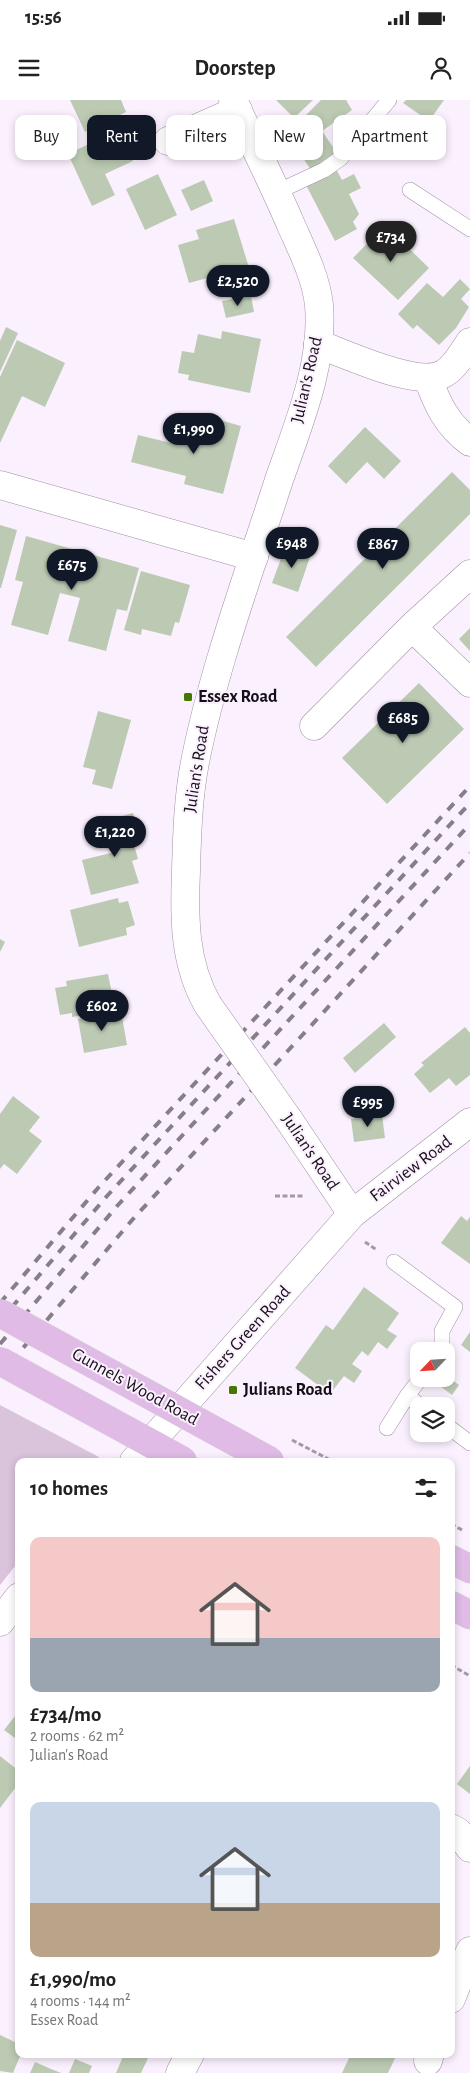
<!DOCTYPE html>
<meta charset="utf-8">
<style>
:root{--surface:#fff;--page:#f2f2f2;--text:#222;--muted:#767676;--accent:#111827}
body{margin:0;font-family:"Alegreya Sans",sans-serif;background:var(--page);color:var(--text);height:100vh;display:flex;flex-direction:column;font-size:19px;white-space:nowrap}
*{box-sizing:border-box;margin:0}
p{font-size:16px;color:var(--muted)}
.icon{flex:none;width:28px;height:28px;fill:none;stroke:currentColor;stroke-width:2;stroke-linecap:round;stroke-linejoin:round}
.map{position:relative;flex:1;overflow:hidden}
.panel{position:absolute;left:15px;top:1358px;width:440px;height:600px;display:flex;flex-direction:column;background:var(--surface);border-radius:10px;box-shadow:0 2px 8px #0003}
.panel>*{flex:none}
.banner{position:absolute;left:15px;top:15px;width:440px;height:45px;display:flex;gap:10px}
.needle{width:32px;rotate:245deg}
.controls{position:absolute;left:410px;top:1242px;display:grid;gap:10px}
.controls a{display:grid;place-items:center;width:45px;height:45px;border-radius:10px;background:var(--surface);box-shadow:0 2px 8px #0003;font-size:25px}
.price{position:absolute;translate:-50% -42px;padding:0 11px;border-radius:18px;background:var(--accent);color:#fff;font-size:16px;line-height:32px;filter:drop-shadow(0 1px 2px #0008)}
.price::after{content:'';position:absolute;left:50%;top:30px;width:15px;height:11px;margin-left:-8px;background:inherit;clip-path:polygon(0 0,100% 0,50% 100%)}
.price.selected{background:#222;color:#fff}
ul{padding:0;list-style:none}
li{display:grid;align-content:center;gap:10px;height:265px;padding:0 15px}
li span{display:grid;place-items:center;height:155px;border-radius:10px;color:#555}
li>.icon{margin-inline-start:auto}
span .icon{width:90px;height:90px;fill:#fffc;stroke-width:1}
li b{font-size:21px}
h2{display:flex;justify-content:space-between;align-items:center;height:60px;padding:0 15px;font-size:21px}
.tag{padding:0 18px;border-radius:10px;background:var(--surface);box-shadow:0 2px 8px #0003;font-size:18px;line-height:45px}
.tag.selected{background:var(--accent);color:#fff}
.status{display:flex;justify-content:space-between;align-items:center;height:35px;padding:0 25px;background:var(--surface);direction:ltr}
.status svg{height:14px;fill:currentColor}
header{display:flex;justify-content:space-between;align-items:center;height:65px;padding:0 15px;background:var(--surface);font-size:22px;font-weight:700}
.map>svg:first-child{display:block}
</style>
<div class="status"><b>15:56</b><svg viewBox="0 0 49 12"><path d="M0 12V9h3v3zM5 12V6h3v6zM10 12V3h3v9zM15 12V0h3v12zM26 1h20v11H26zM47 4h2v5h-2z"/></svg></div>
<header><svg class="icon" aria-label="menu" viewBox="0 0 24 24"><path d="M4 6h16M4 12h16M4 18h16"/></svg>Doorstep<svg class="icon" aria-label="person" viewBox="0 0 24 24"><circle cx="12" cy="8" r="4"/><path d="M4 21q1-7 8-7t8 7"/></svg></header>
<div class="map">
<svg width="470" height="1973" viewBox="0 0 470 1973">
<rect width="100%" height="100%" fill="#fbf0fd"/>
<path fill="#d9c4db" d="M0,1305L99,1357L96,1361H19V1461L0,1485Z"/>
<path fill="#bccab3" d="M70,0H121L126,12L85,32Z
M276,0H313L294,18Z
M321,0H346L352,10L322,31L337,53L311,70L287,34Z
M406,0H444L429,21L403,3Z
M118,30L133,61L105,74L115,95L92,106L68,54Z
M336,69L342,80L354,74L361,88L349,94L359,114L353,122L357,129L335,141L306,85Z
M158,74L177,115L145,130L126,89Z
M204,80L213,101L191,111L181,90Z
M234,119L251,174L213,186L211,177L189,183L178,145L199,139L196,130Z
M385,125L429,168L398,200L353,158Z
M460,179L470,189L461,199L469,207L456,228L439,245L417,225L413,229L398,214L427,183L443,197Z
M251,196L254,212L226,218L222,201Z
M6,227L18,233L0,272V241Z
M222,231L261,239L250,293L188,280L189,275L178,273L182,251L194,253L198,234L221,239Z
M17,240L65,263L45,307L22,296L0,343V277Z
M202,315L241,326L223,394L184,384L186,376L131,362L138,335L175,344L177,337L195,342Z
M365,327L401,361L384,379L367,362L346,384L328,366Z
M452,372L470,390V414L316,567L286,537Z
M0,425L17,430L1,488H0Z
M26,436L139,468L127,511L117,509L106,551L68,541L80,498L60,493L48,535L11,525L23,482L15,480Z
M286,445L311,454L298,492L272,483Z
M141,471L190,485L179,523L175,522L171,536L142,529L141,535L124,530Z
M470,528V551L459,539Z
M419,583L464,629L387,704L342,658Z
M98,611L131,620L112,689L92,684L96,670L83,667Z
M133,713L139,739L133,741L138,759L132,761L139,783L91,795L82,760L119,751L118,745L111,746L104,721Z
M118,798L119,803L128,801L135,825L126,828L127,835L79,847L70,810Z
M0,839L5,842L0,852Z
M108,874L115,909L72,917V913L60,915L55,888L67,886L66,881Z
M121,911L127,945L84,953L78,919Z
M384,923L396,937L355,973L343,958Z
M465,927L470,933V975L456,986L449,978L430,993L414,974L424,965L421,963Z
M13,996L40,1017L29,1031L42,1041L17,1074L4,1064L0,1069V1014Z
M382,1015L385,1038L354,1042L351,1019Z
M461,1116L467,1121L470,1117V1164L441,1143Z
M364,1187L399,1213L387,1230L397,1236L387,1249L378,1242L368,1256L362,1251L352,1264L362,1271L354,1283L344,1276L330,1294L295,1268L326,1225L333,1230Z
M470,1232V1252L461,1245Z
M447,1276L459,1285L452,1295L440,1286Z
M19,1611V1641L4,1630Z
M0,1656L19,1671V1683L0,1708Z
M470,1666V1694L457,1684Z
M0,1935L19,1944V1954H21L13,1973L0,1971Z
M124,1954H145L149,1956L141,1973H116Z
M351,1954H397L388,1973H342Z
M75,1959L92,1966L89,1973H69Z
M35,1962L51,1969L61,1973H30Z"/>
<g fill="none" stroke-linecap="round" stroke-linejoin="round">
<g stroke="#a18fa4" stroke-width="16">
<path id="service" d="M410,90L470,129
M277,92L324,70L341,58L389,0
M394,1162L455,1207L442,1231V1249L440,1251
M420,1279L407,1296L421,1306
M446,1325L470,1343
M387,1328L407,1296"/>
</g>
<g stroke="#a18fa4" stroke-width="29">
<path id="minor" d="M168,41L238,10
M318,244C346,254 417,288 443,274C456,267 462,253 470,242
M428,278C437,304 447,325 470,342
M0,385L254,457
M412,527L470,583
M314,626L412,527L470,474
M451,1728L458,1732L470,1748
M451,1899L470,1851
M428,1961L430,1954
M180,1973L190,1954"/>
</g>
<g stroke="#a18fa4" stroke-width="29">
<path id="tertiary" d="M208,905C184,864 184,817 186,771C187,735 188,698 195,662C214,567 249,473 279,380C298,325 324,265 319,205C316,177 302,150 291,125C273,83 252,42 233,0
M289,1020L352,1114
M134,1361L352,1114L470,1022
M0,1522L19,1497"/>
</g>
<g stroke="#d5d4d5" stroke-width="29">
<path id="primary" d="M451,1459L470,1469
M451,1505L470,1515"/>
</g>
<path stroke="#a39aa5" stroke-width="3" stroke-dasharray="5 2.5" stroke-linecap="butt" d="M275,1096H304
M365,1142L377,1150
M292,1340L332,1361
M451,1424L464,1431
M451,1565L470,1576"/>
<use href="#service" stroke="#fff" stroke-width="15"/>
<use href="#minor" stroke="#fff" stroke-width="28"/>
<use href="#tertiary" stroke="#fff" stroke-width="28"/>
<use href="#primary" stroke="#dfbbe5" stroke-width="28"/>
<path stroke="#867e88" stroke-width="4" stroke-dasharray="9 9" stroke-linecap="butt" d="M0,1203L98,1088L470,686
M0,1221L107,1096L470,703
M0,1244L118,1105L470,724
M0,1275L133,1119L470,753"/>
<g stroke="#a18fa4" stroke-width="29" stroke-linecap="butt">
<path id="tertiary-bridge" d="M208,905L289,1020"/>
</g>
<g stroke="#d5d4d5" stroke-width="29" stroke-linecap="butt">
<path id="primary-bridge" d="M0,1213L270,1361
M0,1261L183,1361"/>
</g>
<use href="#tertiary-bridge" stroke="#fff" stroke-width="28"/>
<use href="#primary-bridge" stroke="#dfbbe5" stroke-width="28"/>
</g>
<g fill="#457701" stroke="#fbf0fd" stroke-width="2">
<rect x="183" y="592" width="10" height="10" rx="2.5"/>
<rect x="228" y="1285" width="10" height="10" rx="2.5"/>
</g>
<g text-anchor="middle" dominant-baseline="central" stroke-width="4" stroke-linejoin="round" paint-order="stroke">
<g font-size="18" fill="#150f16" stroke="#fbf0fd">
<text transform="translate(307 280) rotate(-77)">Julian's Road</text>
<text transform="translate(197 669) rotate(-81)">Julian's Road</text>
<text transform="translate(310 1052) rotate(56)">Julian's Road</text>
<text transform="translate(411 1069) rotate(-37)">Fairview Road</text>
<text transform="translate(243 1238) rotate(-48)">Fishers Green Road</text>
<text transform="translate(135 1287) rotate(29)">Gunnels Wood Road</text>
</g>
<g font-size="18" font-weight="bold" fill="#150f16" stroke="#fbf0fd" text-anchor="start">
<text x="198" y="597">Essex Road</text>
<text x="243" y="1290">Julians Road</text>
</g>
</g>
</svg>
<div class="controls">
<a><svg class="needle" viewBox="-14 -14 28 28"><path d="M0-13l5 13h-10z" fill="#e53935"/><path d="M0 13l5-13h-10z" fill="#767676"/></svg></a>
<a><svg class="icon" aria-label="layers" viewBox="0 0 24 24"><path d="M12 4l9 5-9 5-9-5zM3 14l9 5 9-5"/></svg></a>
</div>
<b class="price selected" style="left:391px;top:163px">£734</b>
<b class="price" style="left:238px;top:207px">£2,520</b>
<b class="price" style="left:194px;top:355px">£1,990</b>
<b class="price" style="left:292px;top:469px">£948</b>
<b class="price" style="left:383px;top:470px">£867</b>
<b class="price" style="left:72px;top:491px">£675</b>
<b class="price" style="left:403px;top:644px">£685</b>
<b class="price" style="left:115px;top:758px">£1,220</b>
<b class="price" style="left:102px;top:932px">£602</b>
<b class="price" style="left:368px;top:1028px">£995</b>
<div class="banner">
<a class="tag">Buy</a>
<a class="tag selected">Rent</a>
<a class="tag">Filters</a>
<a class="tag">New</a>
<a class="tag">Apartment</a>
</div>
<section class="panel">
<h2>10 homes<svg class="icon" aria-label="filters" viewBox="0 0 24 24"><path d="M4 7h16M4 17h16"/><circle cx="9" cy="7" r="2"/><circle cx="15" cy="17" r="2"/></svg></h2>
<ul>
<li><span style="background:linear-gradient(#f6c9c9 65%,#9aa5b1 0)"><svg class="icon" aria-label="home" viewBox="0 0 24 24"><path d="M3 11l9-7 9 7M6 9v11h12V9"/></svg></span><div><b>£734/mo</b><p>2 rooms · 62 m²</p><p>Julian's Road</p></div></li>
<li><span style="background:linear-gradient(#c9d6e8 65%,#b9a48a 0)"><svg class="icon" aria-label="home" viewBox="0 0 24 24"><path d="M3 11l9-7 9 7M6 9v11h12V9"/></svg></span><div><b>£1,990/mo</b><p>4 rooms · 144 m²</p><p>Essex Road</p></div></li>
</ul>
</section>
</div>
